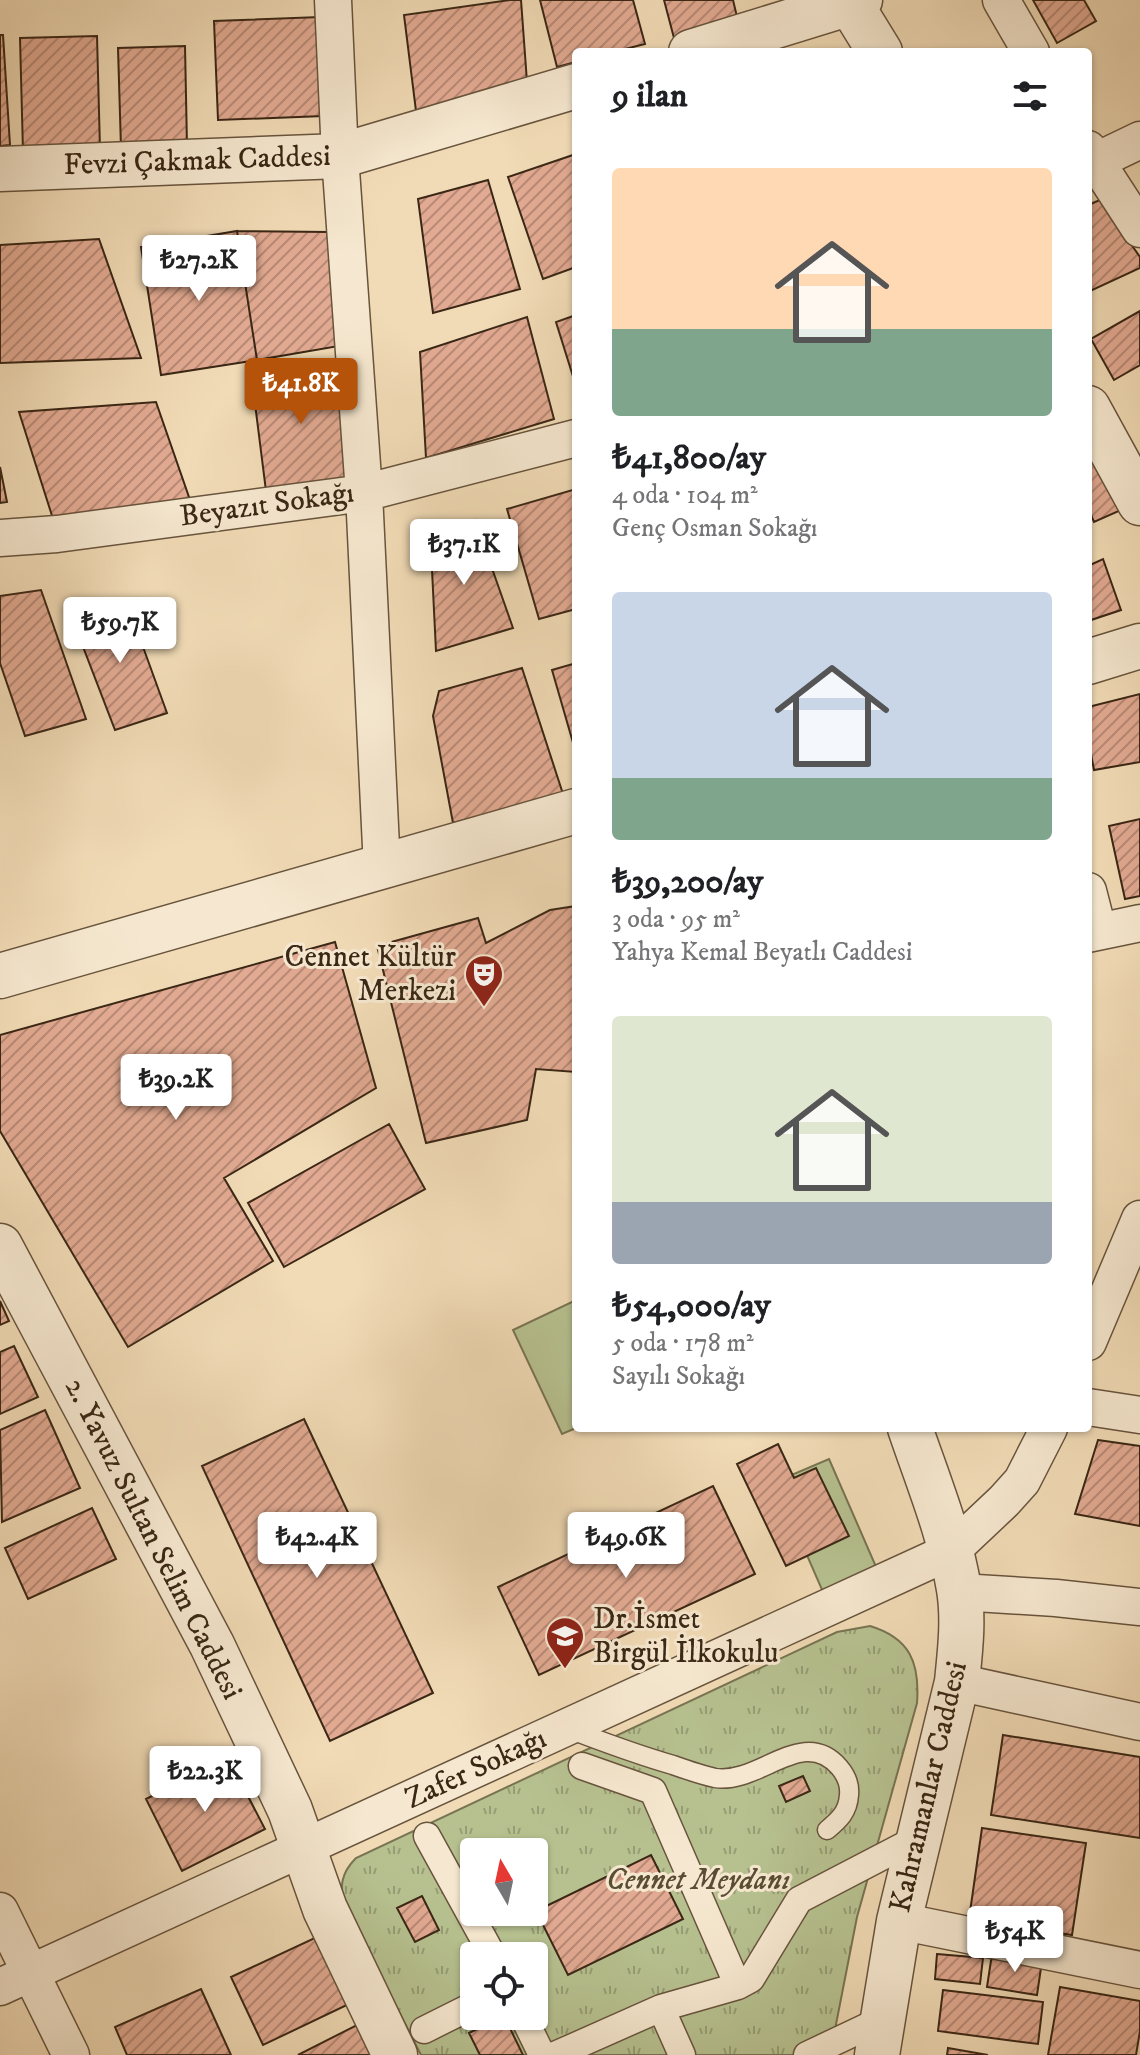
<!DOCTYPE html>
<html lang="tr">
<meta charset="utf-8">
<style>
:root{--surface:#fff;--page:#f2f2f2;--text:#202124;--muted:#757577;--accent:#b45309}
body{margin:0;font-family:"IM FELL DW Pica",serif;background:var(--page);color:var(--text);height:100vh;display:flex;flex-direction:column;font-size:30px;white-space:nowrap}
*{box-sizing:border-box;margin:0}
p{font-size:26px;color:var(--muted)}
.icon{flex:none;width:44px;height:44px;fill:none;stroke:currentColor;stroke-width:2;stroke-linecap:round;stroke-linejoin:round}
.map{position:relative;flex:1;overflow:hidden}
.details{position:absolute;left:572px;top:48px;width:520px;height:1384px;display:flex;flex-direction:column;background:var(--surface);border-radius:8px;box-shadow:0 2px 6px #0004}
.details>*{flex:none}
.needle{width:52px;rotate:351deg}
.tools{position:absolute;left:460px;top:1838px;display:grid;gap:16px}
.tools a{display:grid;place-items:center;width:88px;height:88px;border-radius:8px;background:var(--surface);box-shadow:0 2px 6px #0004;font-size:40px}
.price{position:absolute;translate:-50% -68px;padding:0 18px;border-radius:8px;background:#fff;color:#222;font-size:26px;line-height:52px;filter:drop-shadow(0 2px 4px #0008)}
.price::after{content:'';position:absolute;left:50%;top:48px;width:24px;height:18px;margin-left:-12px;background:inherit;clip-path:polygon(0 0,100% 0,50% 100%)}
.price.selected{background:var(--accent);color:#fff}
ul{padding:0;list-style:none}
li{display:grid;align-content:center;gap:16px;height:424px;padding:0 40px}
li span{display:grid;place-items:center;height:248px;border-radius:8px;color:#555}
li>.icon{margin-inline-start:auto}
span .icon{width:144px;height:144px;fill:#fffc;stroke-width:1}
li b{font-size:34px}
h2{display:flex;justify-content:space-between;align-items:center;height:96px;padding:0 40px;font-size:34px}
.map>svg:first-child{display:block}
</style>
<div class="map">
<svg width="1140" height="2055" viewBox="0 0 1140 2055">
<defs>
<pattern id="grass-tufts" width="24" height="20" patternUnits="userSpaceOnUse" patternTransform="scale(2)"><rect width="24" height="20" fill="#b7c190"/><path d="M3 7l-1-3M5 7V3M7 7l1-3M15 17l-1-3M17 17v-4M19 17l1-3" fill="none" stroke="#969d74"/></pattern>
<pattern id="building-hatch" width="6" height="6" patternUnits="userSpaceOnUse" patternTransform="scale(2)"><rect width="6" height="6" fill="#e2aa92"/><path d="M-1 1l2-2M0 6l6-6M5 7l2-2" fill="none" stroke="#b88a76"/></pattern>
</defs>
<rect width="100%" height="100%" fill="#f1dbb6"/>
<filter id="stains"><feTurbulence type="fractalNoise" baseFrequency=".0025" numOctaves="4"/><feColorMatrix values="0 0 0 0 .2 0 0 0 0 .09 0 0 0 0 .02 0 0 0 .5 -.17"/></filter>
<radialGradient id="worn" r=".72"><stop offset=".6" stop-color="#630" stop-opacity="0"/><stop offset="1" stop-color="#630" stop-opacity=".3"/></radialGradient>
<path fill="url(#grass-tufts)" stroke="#787452" stroke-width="2" fill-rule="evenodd" d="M870,1626C910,1638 920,1663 917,1703L857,1917L830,2055H421L345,1906C339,1887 341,1873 356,1858L837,1632ZM474,1852H534V1912H474ZM474,1956H534V2016H474Z"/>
<path fill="#b7c190" stroke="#787452" stroke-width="2" d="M576,1300V1428L562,1434L513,1330Z
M829,1459L877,1569L823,1592L775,1482Z"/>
<path fill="url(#building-hatch)" stroke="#3a2715" stroke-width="2" d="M510,0H521L527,82L417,119L404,15Z
M540,0H633L645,44L613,52H576V62L557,67Z
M664,0H733L738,21L674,38Z
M1033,0H1084L1096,21L1057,43Z
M320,17L323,116L218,120L214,21Z
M0,35H3L10,145L0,146Z
M97,36L100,149L23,152L20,38Z
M185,46L187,146L121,148L118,48Z
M576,154V267L543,279L508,177Z
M488,180L520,289L433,313L418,199Z
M1100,200L1140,257V268L1088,292V205Z
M237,231L257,360L161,375L141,247Z
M237,231L329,232L339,346L257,360Z
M99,239L141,358L0,363V245Z
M1140,311V365L1114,380L1091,339Z
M576,315V386L556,322Z
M527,317L554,419L426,458L420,352Z
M336,361L352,480L266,491L251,372Z
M156,402L190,500L54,522L19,412Z
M1088,444L1139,502L1094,522L1088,508Z
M0,467L7,502L0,503Z
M576,489V609L539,619L507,509Z
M475,520L513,628L436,651L430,529Z
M1103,559L1121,610L1088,621V566Z
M41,590L86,719L25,736L0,663V596Z
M126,600L167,713L115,730L72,618Z
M576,663V753L552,670Z
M522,668L563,794L453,823L433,716L439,691Z
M1140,694V762L1094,770L1088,739V707Z
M1140,819V896L1125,899L1109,826Z
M576,906V1072L536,1069L527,1120L426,1143L377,946L478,918L486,943L550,910Z
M335,942L376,1088L224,1178L273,1261L128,1347L0,1131V1035Z
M389,1124L425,1189L284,1267L248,1203Z
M0,1301L9,1321L0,1325Z
M14,1346L38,1397L0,1414V1352Z
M45,1410L80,1488L2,1522L0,1430Z
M304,1419L433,1693L330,1741L202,1466Z
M1098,1440L1140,1446V1526L1075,1514Z
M778,1444L794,1478L816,1468L849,1536L786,1566L737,1464Z
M713,1486L755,1574L539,1675L498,1587Z
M713,1486L755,1574L539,1675L498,1587Z
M92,1508L116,1559L28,1599L5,1548Z
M1003,1735L1140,1757V1838L991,1815Z
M228,1758L265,1829L182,1871L146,1799Z
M803,1776L810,1791L786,1802L779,1786Z
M982,1828L1086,1843L1072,1935L969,1919Z
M651,1855L683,1919L568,1975L536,1911Z
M422,1896L439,1930L415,1942L397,1908Z
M319,1936L351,2003L263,2045L231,1977Z
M937,1954L983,1958L980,1984L935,1979Z
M992,1954L1042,1961L1037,1995L987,1987Z
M1060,1987L1140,2001V2031L1136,2055H1048Z
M201,1989L231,2055H127L115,2027Z
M943,1990L1043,2002L1038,2044L938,2031Z
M504,2016L523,2055H480L469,2033Z
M357,2025L372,2055H298Z
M948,2048L988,2055H947Z"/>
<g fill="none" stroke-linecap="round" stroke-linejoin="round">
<g stroke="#68543d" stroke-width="21">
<path id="service" d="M569,1729C603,1742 638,1755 673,1765C687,1770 701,1775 715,1778C759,1785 803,1725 839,1767C846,1775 850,1785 849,1795C848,1812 839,1820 827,1830"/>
</g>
<g stroke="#68543d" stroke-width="29">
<path id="pedestrian" d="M427,1836L493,1956
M738,1986L751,1979L799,1900L920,1837
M661,2008L682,2055
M523,2016L542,2055
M424,2030L474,2005
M555,2055L661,2008L738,1986L653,1791L582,1766
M807,2055L883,2019"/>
</g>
<g stroke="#68543d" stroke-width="39">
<path id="minor" d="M333,0L340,156L364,493L382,868
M1001,0L1031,52
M1088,149L1140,229
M1088,165L1140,140
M0,538L57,534L364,493L576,438
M1088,891L1098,930
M1088,934L1140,923
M1088,1342L1140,1219
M1088,1407L1140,1415
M960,1592L1056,1598L1140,1607
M957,1682L1140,1722
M0,1911L71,2055
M899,1921L1140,1970
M0,1987L951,1551L1004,1501L1022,1481L1049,1428"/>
</g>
<g stroke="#68543d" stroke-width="47">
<path id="tertiary" d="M848,0L880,52
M691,52L860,0
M0,169L340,156L576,86
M1088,408L1140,503
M1088,662L1140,646
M0,976L576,811
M0,1246L212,1645L290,1810L325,1909L395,2055
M877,2055L899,1921L957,1682C960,1652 964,1620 959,1589C950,1534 928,1481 910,1428"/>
</g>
<use href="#service" stroke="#f6e8d0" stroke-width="18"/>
<use href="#pedestrian" stroke="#f6e8d0" stroke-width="26"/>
<use href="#minor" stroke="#f6e8d0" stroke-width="36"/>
<use href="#tertiary" stroke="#f6e8d0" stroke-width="44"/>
</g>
<defs>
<g id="theatre-pin" transform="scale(2)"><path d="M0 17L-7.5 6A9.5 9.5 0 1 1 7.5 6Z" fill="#8f2418" stroke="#f6e8d0"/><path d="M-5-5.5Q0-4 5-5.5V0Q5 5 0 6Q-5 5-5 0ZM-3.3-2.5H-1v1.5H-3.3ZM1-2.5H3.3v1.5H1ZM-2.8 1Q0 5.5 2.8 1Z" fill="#fff"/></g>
<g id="school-pin" transform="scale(2)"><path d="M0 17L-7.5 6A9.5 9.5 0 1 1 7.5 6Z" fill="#8f2418" stroke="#f6e8d0"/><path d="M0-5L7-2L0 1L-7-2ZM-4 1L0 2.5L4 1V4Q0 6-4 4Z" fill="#fff"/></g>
</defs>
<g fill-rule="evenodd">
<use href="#theatre-pin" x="484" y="974"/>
<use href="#school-pin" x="565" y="1636"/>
</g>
<g text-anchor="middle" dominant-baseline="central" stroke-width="6" stroke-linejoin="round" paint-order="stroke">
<g font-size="30" fill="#3a2715" stroke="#f6e8d0">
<text transform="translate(197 161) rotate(-2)">Fevzi Çakmak Caddesi</text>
<text transform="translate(267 505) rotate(-8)">Beyazıt Sokağı</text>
<text transform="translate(153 1539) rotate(63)">2. Yavuz Sultan Selim Caddesi</text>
<text transform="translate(476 1769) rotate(-25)">Zafer Sokağı</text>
<text transform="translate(929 1787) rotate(-77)">Kahramanlar Caddesi</text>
</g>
<g font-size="30" fill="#3a2715" stroke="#f6e8d0" text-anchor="end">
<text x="456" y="957">Cennet Kültür<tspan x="456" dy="34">Merkezi</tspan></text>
<text x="593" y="1619" text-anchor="start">Dr.İsmet<tspan x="593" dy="34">Birgül İlkokulu</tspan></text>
</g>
<g font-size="30" font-style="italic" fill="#594e34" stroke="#f6e8d0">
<text x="698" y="1880">Cennet Meydanı</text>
</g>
</g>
<rect width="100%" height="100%" filter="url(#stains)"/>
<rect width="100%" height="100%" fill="url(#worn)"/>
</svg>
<div class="tools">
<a><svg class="needle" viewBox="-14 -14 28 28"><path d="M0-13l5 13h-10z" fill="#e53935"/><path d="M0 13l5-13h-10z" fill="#757577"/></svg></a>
<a><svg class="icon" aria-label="locate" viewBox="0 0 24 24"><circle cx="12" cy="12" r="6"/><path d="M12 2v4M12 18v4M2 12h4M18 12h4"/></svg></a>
</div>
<b class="price" style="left:199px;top:303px">₺27.2K</b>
<b class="price selected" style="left:301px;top:426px">₺41.8K</b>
<b class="price" style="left:464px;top:587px">₺37.1K</b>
<b class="price" style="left:120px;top:665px">₺59.7K</b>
<b class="price" style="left:176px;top:1122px">₺39.2K</b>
<b class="price" style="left:317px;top:1580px">₺42.4K</b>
<b class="price" style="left:626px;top:1580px">₺49.6K</b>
<b class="price" style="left:205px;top:1814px">₺22.3K</b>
<b class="price" style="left:1015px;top:1974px">₺54K</b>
<section class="details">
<h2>9 ilan<svg class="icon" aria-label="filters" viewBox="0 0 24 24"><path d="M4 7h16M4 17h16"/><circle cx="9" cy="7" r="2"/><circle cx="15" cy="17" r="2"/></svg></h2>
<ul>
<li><span style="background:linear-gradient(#ffd9b3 65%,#7fa58c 0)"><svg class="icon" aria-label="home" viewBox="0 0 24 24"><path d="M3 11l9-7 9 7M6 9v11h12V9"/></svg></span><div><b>₺41,800/ay</b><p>4 oda · 104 m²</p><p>Genç Osman Sokağı</p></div></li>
<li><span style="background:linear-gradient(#c9d6e8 75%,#7fa58c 0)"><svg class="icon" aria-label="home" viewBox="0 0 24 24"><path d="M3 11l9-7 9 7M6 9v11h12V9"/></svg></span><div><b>₺39,200/ay</b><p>3 oda · 95 m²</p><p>Yahya Kemal Beyatlı Caddesi</p></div></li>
<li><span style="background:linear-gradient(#dfe7d0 75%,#9aa5b1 0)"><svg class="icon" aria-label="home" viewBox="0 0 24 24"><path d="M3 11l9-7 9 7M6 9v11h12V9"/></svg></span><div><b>₺54,000/ay</b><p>5 oda · 178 m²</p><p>Sayılı Sokağı</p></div></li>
</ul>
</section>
</div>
